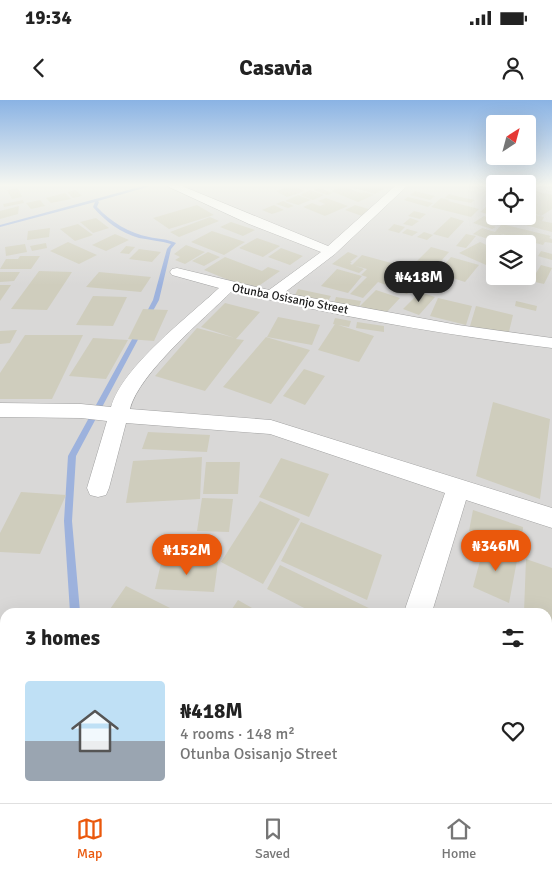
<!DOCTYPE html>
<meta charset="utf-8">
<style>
:root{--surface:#fff;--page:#f2f2f2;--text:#222;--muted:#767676;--line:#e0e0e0;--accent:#ea580c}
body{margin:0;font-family:Signika,sans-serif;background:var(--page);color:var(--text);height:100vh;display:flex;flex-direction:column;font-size:19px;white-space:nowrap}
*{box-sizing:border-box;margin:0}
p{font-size:16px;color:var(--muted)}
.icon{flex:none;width:28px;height:28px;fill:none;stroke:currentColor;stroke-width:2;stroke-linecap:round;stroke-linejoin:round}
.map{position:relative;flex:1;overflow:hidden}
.sheet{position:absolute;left:0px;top:508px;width:552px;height:196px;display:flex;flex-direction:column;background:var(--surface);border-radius:15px 15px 0 0;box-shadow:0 5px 20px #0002}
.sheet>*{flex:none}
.needle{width:32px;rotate:36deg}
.buttons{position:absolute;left:486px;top:15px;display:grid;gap:10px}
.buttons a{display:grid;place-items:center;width:50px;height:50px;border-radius:5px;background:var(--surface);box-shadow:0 5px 20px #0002;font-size:25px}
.price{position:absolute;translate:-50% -42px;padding:0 11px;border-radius:18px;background:var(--accent);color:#fff;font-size:16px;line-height:32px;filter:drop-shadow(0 1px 2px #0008)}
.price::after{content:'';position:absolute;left:50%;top:30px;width:15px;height:11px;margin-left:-8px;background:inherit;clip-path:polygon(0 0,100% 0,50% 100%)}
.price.selected{background:#222;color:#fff}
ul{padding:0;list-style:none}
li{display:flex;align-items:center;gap:15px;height:125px;padding:0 25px}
li span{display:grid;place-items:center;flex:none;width:140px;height:100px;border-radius:5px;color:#555}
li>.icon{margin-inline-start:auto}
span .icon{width:60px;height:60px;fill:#fffc;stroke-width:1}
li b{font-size:21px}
h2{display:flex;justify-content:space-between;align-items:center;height:60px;padding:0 25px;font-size:21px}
.status{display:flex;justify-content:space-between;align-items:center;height:35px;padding:0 25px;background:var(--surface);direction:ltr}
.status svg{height:14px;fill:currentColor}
header{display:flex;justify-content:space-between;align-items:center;height:65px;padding:0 25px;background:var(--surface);font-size:22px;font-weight:700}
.menu{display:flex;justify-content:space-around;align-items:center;height:70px;border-top:1px solid var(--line);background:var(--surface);font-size:14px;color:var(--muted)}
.menu a{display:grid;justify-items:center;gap:2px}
.menu .selected{color:var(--accent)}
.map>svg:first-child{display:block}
</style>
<div class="status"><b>19:34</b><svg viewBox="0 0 49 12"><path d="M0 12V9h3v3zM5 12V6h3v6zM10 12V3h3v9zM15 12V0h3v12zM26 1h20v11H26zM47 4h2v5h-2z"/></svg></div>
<header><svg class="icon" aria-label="back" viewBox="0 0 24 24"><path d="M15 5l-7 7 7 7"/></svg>Casavia<svg class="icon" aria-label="person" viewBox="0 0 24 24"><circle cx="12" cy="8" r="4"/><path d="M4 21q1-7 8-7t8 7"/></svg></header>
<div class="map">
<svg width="552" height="703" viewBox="0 0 552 703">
<rect width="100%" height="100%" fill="#ebeddf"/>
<path fill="#d9d8d7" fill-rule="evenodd" d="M0,86H495V116H528V86H552V703H0ZM495,144H528V176H495ZM5,512H548V699H5Z"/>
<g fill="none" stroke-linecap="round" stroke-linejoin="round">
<path fill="#9db2dd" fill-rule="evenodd" d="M143,86H151L98,101L99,102L97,107C111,122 129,133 149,137C158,139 168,139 176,143L171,149L159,200L149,218H145L144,217L153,200L167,149L171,144C161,141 150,140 139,138C121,133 105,121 93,107L95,102L0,127V125Z
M139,230L142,232L76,356L72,421L80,512H70L64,421L68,356L136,232Z
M172,699H186L187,703H173Z"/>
</g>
<path fill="#cfcdbd" d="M292,86L305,91L287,97L276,91Z
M342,86L361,93L364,92L374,95L358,102L331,91Z
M356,86H383L387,87L375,94L354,88Z
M18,88L22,97L12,99L7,90Z
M319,88L333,93L327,95L313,90Z
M76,90L82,96L73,98L67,92Z
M310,90L324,95L313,100L300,95Z
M415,91L435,96L430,100L410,95Z
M537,91L552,95V109L541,116L528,111V96Z
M65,93L71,99L51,103L46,98Z
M449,94L460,97L475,100L471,103L445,98Z
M298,95L311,100L298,105L285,101Z
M408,97L433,103L428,107L404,100Z
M326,98L348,106L325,116L303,107L312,103L320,106L325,104L318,101Z
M441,98L450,100L448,101L479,109L471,117L431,107Z
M23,100L24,103L4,107L3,104Z
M40,100L45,106L31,109L26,103Z
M283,101L294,106L288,108L276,104Z
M197,105L214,115L169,129L153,118Z
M274,105L284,110L272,114L262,110Z
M355,105L372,110L362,116L345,110Z
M19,106L18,114L0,119V111Z
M487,106L495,108V116L480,112Z
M414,111L426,114L420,119L408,116Z
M528,113L544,117L542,121L552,123V132L510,121L514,116L525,117Z
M484,116L497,120L490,125L496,127L492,129L473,123Z
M210,117L219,121L179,137L170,132Z
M451,117L464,121L448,138L433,134Z
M96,118L109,128L93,133L80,122Z
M410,118L419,121L412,126L403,124Z
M231,122L255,130L243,136L220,127Z
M78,124L93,135L75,141L60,129Z
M394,124L405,127L399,133L388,130Z
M502,124L551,136L549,138L552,139V143L545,142L543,145L498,133L506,136L497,142L473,134L482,128L495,132Z
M50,128L49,137L27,140L28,131Z
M407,129L418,132L412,136L402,133Z
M212,131L245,142L224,155L191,142Z
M424,132L433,135L427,140L417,137Z
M115,134L129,140L106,151L92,145Z
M466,134L476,136L466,148L456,146Z
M507,136L532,143L531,144H499Z
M257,138L280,146L263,157L239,148Z
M68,142L97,155L79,164L50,151Z
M480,142L495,149V160L486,165L459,153Z
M46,143L47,148L32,151L30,146Z
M25,144L27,152L6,156L5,147Z
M186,145L205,152L185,164L175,160L180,157L174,154Z
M126,146L135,147L129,154L120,153Z
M431,147L449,152L434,169L415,163Z
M281,148L303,156L290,165L268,157Z
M139,149L161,152L152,162L129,159Z
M541,151L552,154V160L538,156Z
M208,152L220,157L204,166L192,161Z
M348,152L358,156L350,162H352L350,164L364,169L359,173L332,164Z
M362,155L406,167L386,185L378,182L363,198L350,194L367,177L361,175L367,169L352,165Z
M20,156H40L31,169H0L6,159H18Z
M225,157L262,171L268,167L280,171L253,190L204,170Z
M451,157L479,165L465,182L437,173Z
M541,165L552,168L544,184L531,181Z
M415,168L430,173L415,187L400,182Z
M337,169L362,176L348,193L321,186Z
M39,171L72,172L47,210L11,209Z
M0,172H20L14,181L0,182Z
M99,172L151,177L141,192L86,187Z
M399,184L413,188L407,194L393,189Z
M0,185H11L0,201Z
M298,189L331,196L328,201L295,195Z
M376,190L400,198L385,214L360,206Z
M420,192L435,197L419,215L403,209Z
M93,196L127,197L113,226L76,225Z
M336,197L361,201L359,207L334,203Z
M438,198L472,206L466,225L430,216Z
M516,201L537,206L536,211L515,206Z
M225,203L260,212L236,239L244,240L205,291L155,276L197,228L235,238L201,227Z
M476,206L513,215L508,236L470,226Z
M143,209L168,210L154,241L128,239Z
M278,217L320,225L312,245L267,237Z
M335,218L351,221L349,227L333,224Z
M357,222L384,226V232L356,228Z
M335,224L374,236L359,262L318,250Z
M17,230L10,243L0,244V231Z
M25,235H83L52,299H0V273Z
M266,237L310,250L271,304L223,287Z
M93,238L128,240L106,279L69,276Z
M304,269L325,276L305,305L283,296Z
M493,302L550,319L540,399L476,376Z
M148,332L210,335L207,352L142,349Z
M202,357L200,399L126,403L133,361Z
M281,358L329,374L309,417L259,397Z
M206,362H240L238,394H203Z
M21,392L66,395L40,454L0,452V433Z
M202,398L233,399L229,432L197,431Z
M260,401L300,419L263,484L221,462Z
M473,410L523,427L521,450L469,431Z
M301,422L382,455L367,500L281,461Z
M485,442L518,455L509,503L473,487Z
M162,459L218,462L214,492L155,489Z
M526,459L552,468V525L548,523V512H524Z
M280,465L377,512H312L267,489Z
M126,486L178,512H108Z
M238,500L259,512H230Z
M548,538L552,540V622L548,620Z
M548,676L552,678V703H465L456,699H548Z
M235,699H311L309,703H239Z"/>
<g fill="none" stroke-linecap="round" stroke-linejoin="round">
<g stroke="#a1a1a1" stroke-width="1">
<path id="minor" d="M167,86H182L328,146L395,86H407L335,154L284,193L458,225L552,238V248C445,235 336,216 232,191C204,219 139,273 130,309L271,320L552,408V428L466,400L432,512H404L445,393L270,334L126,323L109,388L106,395L98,397L90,395L87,388L107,321L81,318L0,317V303L81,304L111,307C123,266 187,218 219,188L172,175L170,172L172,169L177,168L269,190L321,152L249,124Z
M1,537L5,539V569L0,571Z
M339,699H375L374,703H338Z"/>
</g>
<use href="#minor" fill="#fff" fill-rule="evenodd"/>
</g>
<linearGradient id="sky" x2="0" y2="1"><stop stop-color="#8ab3e4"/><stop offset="0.46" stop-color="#f6f7f1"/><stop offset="1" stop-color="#f6f7f1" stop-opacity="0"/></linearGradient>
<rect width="552" height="185" fill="url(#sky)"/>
<g text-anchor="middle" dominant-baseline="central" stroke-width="4.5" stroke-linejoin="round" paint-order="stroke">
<g font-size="12" fill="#1a1a1a" stroke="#fff">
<text transform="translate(290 199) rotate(11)">Otunba Osisanjo Street</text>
</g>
</g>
</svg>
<div class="buttons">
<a><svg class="needle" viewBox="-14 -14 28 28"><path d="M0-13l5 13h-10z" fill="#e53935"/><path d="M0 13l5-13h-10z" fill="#767676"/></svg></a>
<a><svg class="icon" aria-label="locate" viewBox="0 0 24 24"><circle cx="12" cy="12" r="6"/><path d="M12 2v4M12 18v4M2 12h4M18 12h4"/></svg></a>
<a><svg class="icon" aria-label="layers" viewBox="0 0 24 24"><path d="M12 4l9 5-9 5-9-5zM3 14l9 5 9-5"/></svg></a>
</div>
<b class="price selected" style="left:419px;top:203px">₦418M</b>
<b class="price" style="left:496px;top:472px">₦346M</b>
<b class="price" style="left:187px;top:476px">₦152M</b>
<section class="sheet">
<h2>3 homes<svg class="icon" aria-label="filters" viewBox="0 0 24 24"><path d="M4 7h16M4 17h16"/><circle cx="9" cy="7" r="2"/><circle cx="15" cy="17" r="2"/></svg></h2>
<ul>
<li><span style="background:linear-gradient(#bfe0f5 60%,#9aa5b1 0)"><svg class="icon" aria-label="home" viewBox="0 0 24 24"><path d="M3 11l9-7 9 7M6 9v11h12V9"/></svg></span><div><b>₦418M</b><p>4 rooms · 148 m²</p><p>Otunba Osisanjo Street</p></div><svg class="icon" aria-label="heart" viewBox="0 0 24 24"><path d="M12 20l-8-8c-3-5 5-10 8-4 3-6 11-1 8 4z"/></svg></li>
</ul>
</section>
</div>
<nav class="menu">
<a class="selected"><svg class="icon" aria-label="map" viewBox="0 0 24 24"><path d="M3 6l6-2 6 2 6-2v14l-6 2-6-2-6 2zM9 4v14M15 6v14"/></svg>Map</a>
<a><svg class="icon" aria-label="saved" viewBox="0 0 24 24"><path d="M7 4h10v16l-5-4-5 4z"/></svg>Saved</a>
<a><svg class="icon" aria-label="home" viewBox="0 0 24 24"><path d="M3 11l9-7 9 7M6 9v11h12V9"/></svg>Home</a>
</nav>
